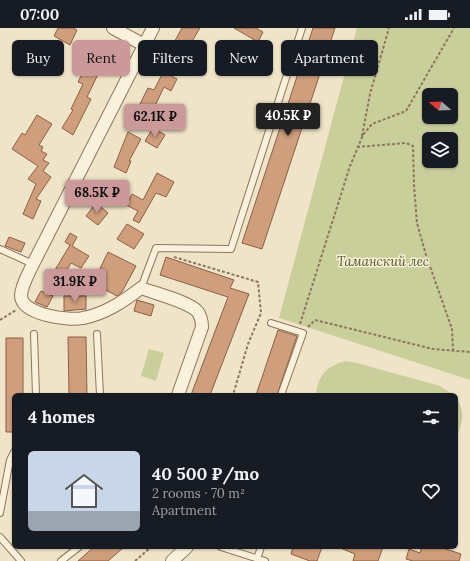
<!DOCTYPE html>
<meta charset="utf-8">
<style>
:root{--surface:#171b24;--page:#242831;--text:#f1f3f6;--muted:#9ea1a6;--line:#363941;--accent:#cc999b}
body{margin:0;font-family:Lora,serif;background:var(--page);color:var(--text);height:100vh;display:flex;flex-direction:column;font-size:15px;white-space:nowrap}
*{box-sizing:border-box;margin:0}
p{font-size:13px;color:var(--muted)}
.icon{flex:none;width:22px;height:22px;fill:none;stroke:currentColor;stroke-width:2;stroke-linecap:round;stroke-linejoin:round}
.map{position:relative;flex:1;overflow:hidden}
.drawer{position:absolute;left:12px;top:365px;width:446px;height:156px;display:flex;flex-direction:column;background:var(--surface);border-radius:6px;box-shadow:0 1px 3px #0004}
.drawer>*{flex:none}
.hud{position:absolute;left:12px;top:12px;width:446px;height:36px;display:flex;gap:8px}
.needle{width:26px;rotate:289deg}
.fabs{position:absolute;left:422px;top:60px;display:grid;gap:8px}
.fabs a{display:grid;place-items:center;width:36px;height:36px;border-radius:6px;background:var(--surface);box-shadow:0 1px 3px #0004;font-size:20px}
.price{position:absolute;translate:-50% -34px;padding:0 9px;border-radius:4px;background:var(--accent);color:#111;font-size:13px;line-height:26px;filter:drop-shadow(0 1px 2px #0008)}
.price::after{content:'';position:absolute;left:50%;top:24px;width:12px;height:9px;margin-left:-6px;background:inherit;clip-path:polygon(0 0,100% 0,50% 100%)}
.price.selected{background:#222;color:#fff}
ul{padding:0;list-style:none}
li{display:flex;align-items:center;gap:12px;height:100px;padding:0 16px}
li+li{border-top:1px solid var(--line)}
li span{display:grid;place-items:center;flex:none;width:112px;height:80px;border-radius:6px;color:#555}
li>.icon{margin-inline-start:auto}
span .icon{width:48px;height:48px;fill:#fffc;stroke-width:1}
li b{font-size:17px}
h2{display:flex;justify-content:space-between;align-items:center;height:48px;padding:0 16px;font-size:17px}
.tag{padding:0 14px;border-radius:6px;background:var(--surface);box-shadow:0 1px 3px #0004;font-size:14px;line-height:36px}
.tag.selected{background:var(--accent);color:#111}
.status{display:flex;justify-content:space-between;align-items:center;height:28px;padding:0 20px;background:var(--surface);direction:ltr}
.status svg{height:11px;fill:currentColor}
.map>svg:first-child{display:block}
</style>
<div class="status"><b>07:00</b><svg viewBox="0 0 49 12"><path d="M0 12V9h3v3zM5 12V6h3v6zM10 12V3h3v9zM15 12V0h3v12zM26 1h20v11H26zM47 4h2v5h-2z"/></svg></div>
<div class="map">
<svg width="470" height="533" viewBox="0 0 470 533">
<rect width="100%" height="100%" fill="#f0e4c8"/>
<path fill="#c9cf9b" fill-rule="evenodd" d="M357,0H470V352L279,290ZM429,67H451V89H429ZM429,111H451V133H429Z
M149,321L164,325L156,353L141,348Z
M345,333L357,335L440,358L454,367H316C318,347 326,339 345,333Z
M456,370C466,383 463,396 456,409Z"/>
<path fill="#cf9f7d" stroke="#8d5f41" d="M58,0H73L77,2L70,17L54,8Z
M182,0H200L171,48L177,51L171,63L164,59L153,82L140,76L148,60L154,62L170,31L166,29Z
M234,0H256L263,4L258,14Z
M313,0H335L262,221L242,215Z
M106,15L118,24L111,38L104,34L87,69L91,71L73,107L62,100L73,82L71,81L83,56L78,54L87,36L93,39Z
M37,87L52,96L39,117L43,119L41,123L47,126L43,132L49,135L43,143L51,149L36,171L41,173L33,191L23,186L36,156L28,151L38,138L12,121L22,105L25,107Z
M153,100L165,107L157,120L145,113Z
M128,104L141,111L129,133H131L126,145L114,139Z
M157,145L174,154L166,169L156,165L139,195L133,192L138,183L126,177L132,166L143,172Z
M96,175L108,185L98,197L86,188Z
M127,196L144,206L134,221L117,211Z
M70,205L77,209L72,218L89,228L81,240L71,235L61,252L52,247L70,217L65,214Z
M9,209L25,215L21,224L5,218Z
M108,224L136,238L122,264L117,268L93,255Z
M166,229L234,252L230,260L249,266L210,367H191L228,269L160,247Z
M41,263L53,268L47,279L35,274Z
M64,268H86V281L64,283Z
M137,272L154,277L151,288L134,283Z
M278,302L297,308L277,367H256Z
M68,309H86L87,367H69Z
M6,310H23V367H14V404H6Z
M94,519H124L108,533H78Z
M293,519H322L317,533H310L291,526Z
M338,519H383L378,533H353L355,526Z
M422,519H440L461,526L459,533H413L406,531L409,521L420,525Z"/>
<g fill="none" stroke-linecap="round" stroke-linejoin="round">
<g stroke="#8d765c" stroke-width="8">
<path id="lane" d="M0,221L33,236
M141,260L156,220L231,221L302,0
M271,295L303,305L281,367
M34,306L36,367
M97,306L100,367
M0,485L10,432L14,424
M0,509L21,533
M221,519L265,533
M257,531L261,519
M61,533L79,519"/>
</g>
<g stroke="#8d765c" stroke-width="14">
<path id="street" d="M113,0L144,17
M153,0L33,236C29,245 21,258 21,268C22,287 69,293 83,290C105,286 124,273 141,260C154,265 190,274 198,284C201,289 202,294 202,299L178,367
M172,533L187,519"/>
</g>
<path stroke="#8d765c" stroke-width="2" stroke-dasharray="3 2" stroke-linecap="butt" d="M362,108L370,66L389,0
M357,119L406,115L413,118L414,158L417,195L426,227L452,301L453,323
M174,229L258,254L261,285L248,316L233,367
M0,292L16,282
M300,296L350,138L363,107L372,96L406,83L454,0
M308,299L315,292L433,321L470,324
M135,533L151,519"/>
<use href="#lane" stroke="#faf1dc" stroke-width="6"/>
<use href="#street" stroke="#faf1dc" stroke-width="12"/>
</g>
<g text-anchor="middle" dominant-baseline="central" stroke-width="3" stroke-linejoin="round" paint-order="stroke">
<g font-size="13" font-style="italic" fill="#4d5a26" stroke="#f7eed8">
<text x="383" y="233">Таманский лес</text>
</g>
</g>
</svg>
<div class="fabs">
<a><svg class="needle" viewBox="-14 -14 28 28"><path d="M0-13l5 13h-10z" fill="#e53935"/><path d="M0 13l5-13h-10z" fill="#9ea1a6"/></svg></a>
<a><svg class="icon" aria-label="layers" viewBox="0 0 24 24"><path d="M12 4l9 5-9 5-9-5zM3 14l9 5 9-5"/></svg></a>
</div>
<b class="price selected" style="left:288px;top:109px">40.5K ₽</b>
<b class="price" style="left:155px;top:110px">62.1K ₽</b>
<b class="price" style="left:97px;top:186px">68.5K ₽</b>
<b class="price" style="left:75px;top:275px">31.9K ₽</b>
<div class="hud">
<a class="tag">Buy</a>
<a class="tag selected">Rent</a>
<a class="tag">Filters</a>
<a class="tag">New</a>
<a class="tag">Apartment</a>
</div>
<section class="drawer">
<h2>4 homes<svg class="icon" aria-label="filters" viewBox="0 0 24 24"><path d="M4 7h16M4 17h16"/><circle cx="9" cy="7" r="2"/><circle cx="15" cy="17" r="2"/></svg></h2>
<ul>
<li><span style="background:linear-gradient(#c9d6e8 75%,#9aa5b1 0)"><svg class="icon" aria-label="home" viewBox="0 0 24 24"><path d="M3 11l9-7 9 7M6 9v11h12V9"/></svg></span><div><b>40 500 ₽/mo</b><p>2 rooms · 70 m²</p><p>Apartment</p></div><svg class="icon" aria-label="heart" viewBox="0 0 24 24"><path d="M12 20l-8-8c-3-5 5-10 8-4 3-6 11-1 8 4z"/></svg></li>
</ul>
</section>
</div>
